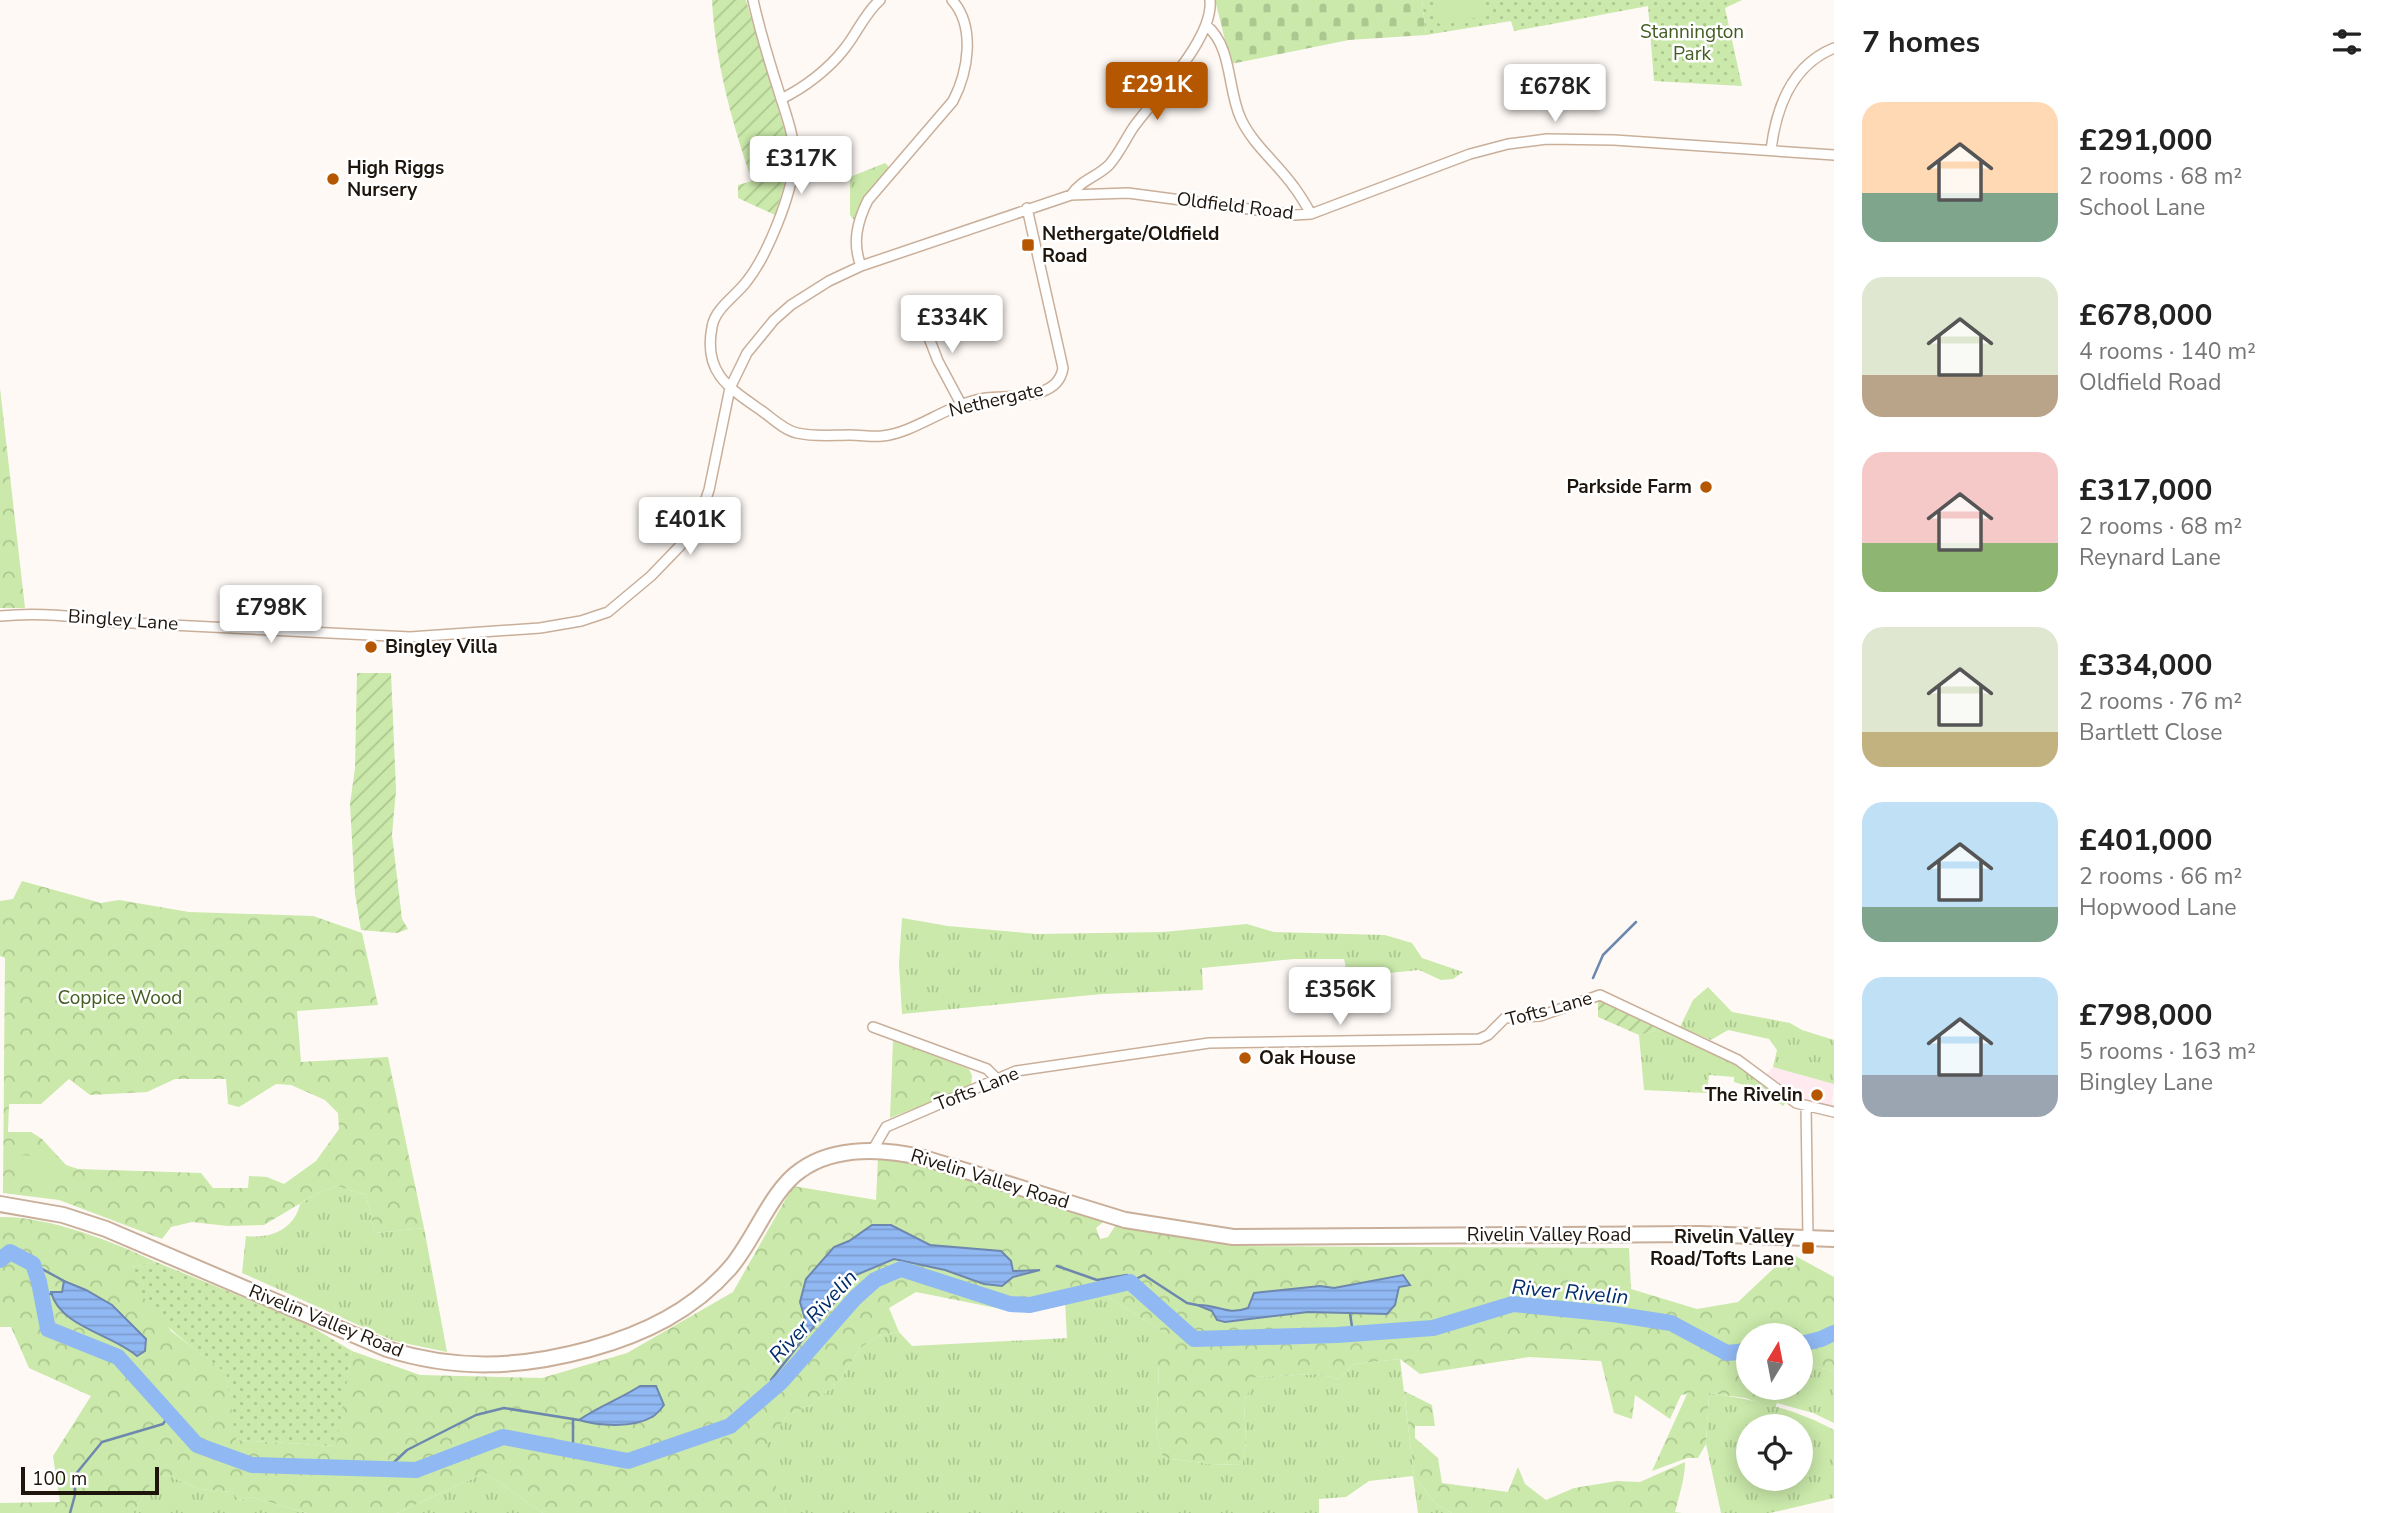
<!DOCTYPE html>
<meta charset="utf-8">
<style>
:root{--surface:#fff;--page:#f6f6f6;--text:#222;--muted:#767676;--accent:#b45700}
body{margin:0;font-family:"Nunito Sans",sans-serif;background:var(--page);color:var(--text);height:100vh;display:flex;flex-direction:column;font-size:26px;white-space:nowrap}
*{box-sizing:border-box;margin:0}
p{font-size:23px;color:var(--muted)}
.icon{flex:none;width:38px;height:38px;fill:none;stroke:currentColor;stroke-width:2;stroke-linecap:round;stroke-linejoin:round}
.map{position:relative;flex:1;overflow:hidden}
.drawer{display:flex;flex-direction:column;background:var(--surface);width:560px}
.drawer>*{flex:none}
.needle{width:46px;rotate:10deg}
.fabs{position:absolute;left:1736px;top:1323px;display:grid;gap:14px}
.fabs a{display:grid;place-items:center;width:77px;height:77px;border-radius:50%;background:var(--surface);box-shadow:0 4px 18px #0003;font-size:35px}
.scale{position:absolute;left:21px;bottom:18px;width:138px;box-sizing:border-box;padding-left:7px;border:4px solid #1e150d;border-top:0;font-size:19px;line-height:24px;white-space:nowrap;color:#1e150d;-webkit-text-stroke:5px #fff;paint-order:stroke}
.price{position:absolute;translate:-50% -60px;padding:0 16px;border-radius:7px;background:#fff;color:#222;font-size:23px;line-height:46px;filter:drop-shadow(0 2px 4px #0008)}
.price::after{content:'';position:absolute;left:50%;top:42px;width:21px;height:16px;margin-left:-10px;background:inherit;clip-path:polygon(0 0,100% 0,50% 100%)}
.price.active{background:var(--accent);color:#fff}
ul{padding:0;list-style:none}
li{display:flex;align-items:center;gap:21px;height:175px;padding:0 28px}
li span{display:grid;place-items:center;flex:none;width:196px;height:140px;border-radius:21px;color:#555}
li>.icon{margin-inline-start:auto}
span .icon{width:84px;height:84px;fill:#fffc;stroke-width:1}
li b{font-size:30px}
h2{display:flex;justify-content:space-between;align-items:center;height:84px;padding:0 28px;font-size:30px}
main{display:flex;flex:1;min-height:0}
.map>svg:first-child{display:block}
</style>
<main>
<div class="map">
<svg width="1834" height="1513" viewBox="0 0 1834 1513">
<defs>
<pattern id="grass-tufts" width="24" height="20" patternUnits="userSpaceOnUse" patternTransform="scale(1.75)"><rect width="24" height="20" fill="#cae9aa"/><path d="M3 7l-1-3M5 7V3M7 7l1-3M15 17l-1-3M17 17v-4M19 17l1-3" fill="none" stroke="#adc791"/></pattern>
<pattern id="forest-crowns" width="20" height="18" patternUnits="userSpaceOnUse" patternTransform="scale(1.75)"><rect width="20" height="18" fill="#cae9aa"/><path d="M2 6a3 3 0 1 1 6 0M12 15a3 3 0 1 1 6 0" fill="none" stroke="#adc791"/></pattern>
<pattern id="cemetery-stones" width="16" height="16" patternUnits="userSpaceOnUse" patternTransform="scale(1.75)"><rect width="16" height="16" fill="#cae9aa"/><path d="M2 7V4a2 2 0 0 1 4 0v3zM10 15v-3a2 2 0 0 1 4 0v3z" fill="#adc791"/></pattern>
<pattern id="park-dots" width="8" height="8" patternUnits="userSpaceOnUse" patternTransform="scale(1.75)"><rect width="8" height="8" fill="#cae9aa"/><path d="M2 2h.1M6 6h.1" fill="none" stroke="#adc791" stroke-width="1.8" stroke-linecap="round"/></pattern>
<pattern id="garden-furrows" width="10" height="10" patternUnits="userSpaceOnUse" patternTransform="scale(1.75)"><rect width="10" height="10" fill="#cae9aa"/><path d="M-1 1l2-2M0 10L10 0M9 11l2-2" fill="none" stroke="#adc791"/></pattern>
<pattern id="water-rules" width="6" height="5" patternUnits="userSpaceOnUse" patternTransform="scale(1.75)"><rect width="6" height="5" fill="#90b8f3"/><path d="M0 2.5h6" fill="none" stroke="#7c9dcf"/></pattern>
</defs>
<rect width="100%" height="100%" fill="#fef9f5"/>
<path fill="#ffeaef" d="M1773,1067L1834,1084L1832,1105L1829,1106L1800,1099L1781,1091L1764,1077Z"/>
<path fill="url(#grass-tufts)" fill-rule="evenodd" d="M885,163L889,167L866,195L854,220L850,215V177Z
M902,918L948,926L1037,934L1163,932L1247,924L1274,932L1385,935L1412,943L1422,958L1463,972L1453,979L1441,980L1419,970L1348,977L1344,959H1294L1202,968L1203,990L1102,994L902,1014L899,964Z
M1708,987L1732,1012L1790,1023L1802,1030L1834,1040V1084L1773,1067L1777,1050L1769,1039L1728,1030L1711,1040L1680,1027L1693,1000Z
M1658,1025L1739,1064L1786,1102L1783,1106L1761,1090L1734,1082V1077L1709,1075L1707,1093L1644,1090L1639,1035L1654,1031Z
M337,1186L366,1195L375,1233L424,1228L447,1352L394,1341L242,1273L246,1236C270,1239 294,1230 300,1204L316,1194Z
M1106,1296L1164,1332L1172,1346L1159,1365L1156,1432L1163,1458L1210,1464L1242,1465L1246,1442L1244,1402L1254,1377L1317,1374L1339,1379L1354,1364L1400,1359L1414,1476L1436,1504L1452,1513H1418L1413,1476L1369,1481L1346,1497L1319,1499V1513H786L762,1451L788,1414L811,1405L841,1379L860,1348L878,1336L899,1332L912,1346L1067,1338L1065,1301Z
M1801,1363L1834,1371V1423L1813,1413L1777,1403L1783,1388H1801Z
M1709,1393C1751,1399 1797,1409 1834,1430V1498L1770,1513H1721L1706,1444ZM1748,1426H1801V1479H1748Z
M485,1473L543,1513H397Z
M167,1475L199,1489L232,1492L239,1500L251,1497L307,1513H133L154,1478Z"/>
<path fill="url(#forest-crowns)" fill-rule="evenodd" d="M0,388L25,608H0Z
M22,881L101,903L119,900L189,912L313,916L362,933L378,1005L297,1011L301,1062L388,1057L424,1228L375,1233L366,1195L337,1186L316,1194L264,1225L228,1226L192,1222L171,1227L162,1239L59,1200L3,1193L5,958L0,956V901L13,899ZM69,1079L90,1095L147,1092L175,1079H226L228,1104L239,1107L276,1084L291,1085L325,1100L338,1113L339,1129L316,1161L284,1184L267,1177L249,1176L248,1188H213L201,1173L78,1169L66,1165L42,1139L31,1132H8L9,1104H41Z
M893,1040L969,1069L972,1076L971,1086L890,1118Z
M878,1157L907,1160L1098,1216L1103,1222L1096,1228L1100,1239L1108,1237L1117,1223L1233,1246L1629,1248L1631,1289L1697,1309L1738,1302L1790,1253L1834,1277V1371L1801,1363V1335H1748V1388H1783L1775,1408L1745,1398L1709,1393L1706,1444L1698,1458H1687L1652,1471L1687,1394L1681,1395L1670,1419L1635,1395L1632,1419L1614,1413L1601,1361L1529,1357L1420,1374L1400,1359L1354,1364L1339,1379L1317,1374L1255,1377L1244,1402L1246,1442L1242,1465L1210,1464L1163,1458L1156,1432L1159,1365L1154,1364L1150,1353L1171,1346L1164,1332L1106,1296L1016,1312L916,1292L889,1308L899,1332L878,1336L860,1348L841,1379L811,1405L788,1414L763,1451L786,1513H543L485,1473L397,1513H307L251,1497L238,1500L232,1492L199,1489L167,1475L154,1478L133,1513H0V1503L60,1502L53,1456L91,1396L29,1368L11,1327H0V1217C48,1216 112,1241 156,1262L131,1267L171,1331L226,1373L237,1440L335,1446L352,1351L420,1375L542,1378L627,1353L733,1292L793,1186L876,1200Z
M1404,1391L1432,1405L1435,1426H1415V1438L1438,1458L1442,1483L1508,1492L1518,1467L1525,1484L1546,1500L1574,1488L1617,1481L1640,1482L1685,1462C1685,1479 1679,1495 1675,1512L1682,1513H1452L1436,1504L1414,1476Z"/>
<path fill="url(#cemetery-stones)" d="M1215,0H1422L1426,35L1349,40L1231,64Z"/>
<path fill="url(#park-dots)" d="M1422,0H1742L1725,8L1742,86L1654,81L1648,6L1514,31L1511,21L1426,35Z
M156,1262L302,1321L352,1351L336,1446L236,1440L226,1373C189,1344 142,1315 131,1267Z"/>
<path fill="url(#garden-furrows)" d="M712,0H746L786,135C793,162 783,189 775,215L738,198V185L752,181C732,123 715,61 712,0Z
M357,673H391L396,790L392,835L402,919L408,929L397,933L361,930L355,894L350,804L355,768Z
M1598,1000L1606,1002L1658,1025L1654,1031L1639,1035L1598,1017Z"/>
<path fill="#cae9aa" d="M1435,0H1485L1488,16L1439,24Z
M17,1155L58,1157L57,1178L16,1175Z"/>
<path fill="url(#water-rules)" stroke="#6e87ae" stroke-width="2" d="M872,1225H891L930,1245L1001,1251L1011,1261L1013,1271L1040,1270L1013,1277L1002,1286L984,1284L945,1270L894,1259L849,1278L835,1302L800,1343L805,1319L800,1302L806,1279L834,1247L849,1241Z
M1403,1275L1410,1285L1399,1287L1395,1305L1387,1314L1308,1312L1225,1322L1217,1320L1212,1311L1197,1305C1218,1304 1226,1316 1248,1308L1254,1293L1320,1286L1334,1288Z
M64,1281L86,1290L112,1305L146,1339L145,1351L137,1356C112,1334 60,1327 51,1292H62Z
M640,1386H656L664,1405C661,1409 656,1415 652,1417C633,1428 599,1426 579,1420C599,1406 620,1399 640,1386Z"/>
<g fill="none" stroke-linecap="round" stroke-linejoin="round">
<path stroke="#6e87ae" stroke-width="2.5" d="M1593,978L1603,955L1636,922
M33,1264L64,1281
M1057,1266L1097,1280L1127,1275L1130,1282L1144,1275L1187,1303L1197,1305
M40,1294H52
M1350,1313L1353,1334
M773,1388L771,1380L800,1343
M573,1451V1419
M387,1469L407,1450L476,1415L504,1408L579,1420
M70,1513L75,1495V1475L102,1442L163,1424L169,1415"/>
<path stroke="#90b8f3" stroke-width="16" d="M0,1260L10,1252L33,1264L39,1282L48,1329L118,1357L197,1445L252,1465L416,1470L503,1437L628,1461L730,1426L781,1382L855,1298L875,1280L901,1269L1010,1304L1030,1305L1130,1282L1194,1339L1337,1335L1433,1328L1513,1304L1613,1314L1671,1323L1727,1353L1748,1351
M1801,1344L1821,1339L1834,1333"/>
<g stroke="#c9af9a" stroke-width="12">
<path id="street" d="M753,0C760,31 769,61 779,92C786,115 796,139 794,164C791,196 767,256 747,281C736,296 715,308 712,327C703,373 729,388 762,411C773,419 784,430 797,433C814,437 833,435 850,435C861,435 872,437 882,436C905,434 930,418 951,409C962,404 974,400 986,398C1011,395 1058,401 1063,368L1027,208
M1206,25C1233,47 1227,90 1241,119C1253,145 1278,164 1294,187C1300,195 1306,205 1311,214
M781,99C804,88 829,69 845,48C857,33 865,13 880,0
M1771,150C1776,108 1792,65 1834,48
M1071,195C1081,180 1097,177 1109,165C1119,154 1125,140 1133,128C1155,97 1214,39 1210,0
M861,266C852,243 857,222 868,200L953,101C968,72 976,27 952,0
M920,315L938,361L961,404
M928,336L939,332
M0,616C38,612 74,616 112,622L410,637L540,628L581,621L608,612L651,576L680,546L700,516L709,490L730,388L747,353L774,320L791,305L829,281L861,266L1071,195L1128,193L1294,215L1311,214L1470,154L1508,144L1547,139L1614,140L1834,155
M873,1027L987,1069L997,1079
M1806,1106L1808,1238
M872,1151L886,1127L1016,1071L1209,1043L1479,1039L1488,1035L1505,1018L1540,1016L1600,995L1738,1060L1796,1103L1834,1112"/>
</g>
<g stroke="#c9af9a" stroke-width="18">
<path id="primary" d="M0,1204L63,1215L106,1229L387,1349C456,1371 521,1368 590,1349C644,1334 692,1311 730,1268C755,1239 771,1190 801,1170C836,1145 886,1149 924,1158L1125,1220L1233,1237L1700,1234L1834,1239"/>
</g>
<use href="#street" stroke="#fff" stroke-width="9"/>
<use href="#primary" stroke="#fff" stroke-width="14"/>
</g>
<g fill="#b45700" stroke="#fff" stroke-width="2.5">
<circle cx="333" cy="179" r="7"/>
<rect x="1021" y="238" width="14" height="14" rx="3.5"/>
<circle cx="1706" cy="487" r="7"/>
<circle cx="371" cy="647" r="7"/>
<circle cx="1245" cy="1058" r="7"/>
<circle cx="1817" cy="1095" r="7"/>
<rect x="1801" y="1241" width="14" height="14" rx="3.5"/>
</g>
<g text-anchor="middle" dominant-baseline="central" stroke-width="5" stroke-linejoin="round" paint-order="stroke">
<g font-size="19" fill="#425c21" stroke="#fff">
<text x="1692" y="32">Stannington<tspan x="1692" dy="22">Park</tspan></text>
<text x="120" y="998">Coppice Wood</text>
</g>
<g font-size="19" font-weight="bold" fill="#1e150d" stroke="#fff" text-anchor="start">
<text x="347" y="168">High Riggs<tspan x="347" dy="22">Nursery</tspan></text>
<text x="1042" y="234">Nethergate/Oldfield<tspan x="1042" dy="22">Road</tspan></text>
<text x="1692" y="487" text-anchor="end">Parkside Farm</text>
<text x="385" y="647">Bingley Villa</text>
<text x="1259" y="1058">Oak House</text>
<text x="1803" y="1095" text-anchor="end">The Rivelin</text>
<text x="1794" y="1237" text-anchor="end">Rivelin Valley<tspan x="1794" dy="22">Road/Tofts Lane</tspan></text>
</g>
<g font-size="19" fill="#1e150d" stroke="#fff">
<text transform="translate(1235 206) rotate(7)">Oldfield Road</text>
<text transform="translate(996 400) rotate(-13)">Nethergate</text>
<text transform="translate(123 620) rotate(4)">Bingley Lane</text>
<text transform="translate(1549 1009) rotate(-15)">Tofts Lane</text>
<text transform="translate(977 1089) rotate(-22)">Tofts Lane</text>
<text transform="translate(990 1179) rotate(17)">Rivelin Valley Road</text>
<text x="1549" y="1235">Rivelin Valley Road</text>
<text transform="translate(326 1321) rotate(22)">Rivelin Valley Road</text>
</g>
<g font-size="21" font-style="italic" fill="#002c6c" stroke="#fff">
<text transform="translate(1570 1292) rotate(5)">River Rivelin</text>
<text transform="translate(813 1316) rotate(-47)">River Rivelin</text>
</g>
</g>
</svg>
<div class="fabs">
<a><svg class="needle" viewBox="-14 -14 28 28"><path d="M0-13l5 13h-10z" fill="#e53935"/><path d="M0 13l5-13h-10z" fill="#767676"/></svg></a>
<a><svg class="icon" aria-label="locate" viewBox="0 0 24 24"><circle cx="12" cy="12" r="6"/><path d="M12 2v4M12 18v4M2 12h4M18 12h4"/></svg></a>
</div>
<div class="scale">100 m</div>
<b class="price active" style="left:1157px;top:122px">£291K</b>
<b class="price" style="left:1555px;top:124px">£678K</b>
<b class="price" style="left:801px;top:196px">£317K</b>
<b class="price" style="left:952px;top:355px">£334K</b>
<b class="price" style="left:690px;top:557px">£401K</b>
<b class="price" style="left:271px;top:645px">£798K</b>
<b class="price" style="left:1340px;top:1027px">£356K</b>
</div>
<section class="drawer">
<h2>7 homes<svg class="icon" aria-label="filters" viewBox="0 0 24 24"><path d="M4 7h16M4 17h16"/><circle cx="9" cy="7" r="2"/><circle cx="15" cy="17" r="2"/></svg></h2>
<ul>
<li><span style="background:linear-gradient(#ffd9b3 65%,#7fa58c 0)"><svg class="icon" aria-label="home" viewBox="0 0 24 24"><path d="M3 11l9-7 9 7M6 9v11h12V9"/></svg></span><div><b>£291,000</b><p>2 rooms · 68 m²</p><p>School Lane</p></div></li>
<li><span style="background:linear-gradient(#dfe7d0 70%,#b9a48a 0)"><svg class="icon" aria-label="home" viewBox="0 0 24 24"><path d="M3 11l9-7 9 7M6 9v11h12V9"/></svg></span><div><b>£678,000</b><p>4 rooms · 140 m²</p><p>Oldfield Road</p></div></li>
<li><span style="background:linear-gradient(#f6c9c9 65%,#8fb573 0)"><svg class="icon" aria-label="home" viewBox="0 0 24 24"><path d="M3 11l9-7 9 7M6 9v11h12V9"/></svg></span><div><b>£317,000</b><p>2 rooms · 68 m²</p><p>Reynard Lane</p></div></li>
<li><span style="background:linear-gradient(#dfe7d0 75%,#c2b280 0)"><svg class="icon" aria-label="home" viewBox="0 0 24 24"><path d="M3 11l9-7 9 7M6 9v11h12V9"/></svg></span><div><b>£334,000</b><p>2 rooms · 76 m²</p><p>Bartlett Close</p></div></li>
<li><span style="background:linear-gradient(#bfe0f5 75%,#7fa58c 0)"><svg class="icon" aria-label="home" viewBox="0 0 24 24"><path d="M3 11l9-7 9 7M6 9v11h12V9"/></svg></span><div><b>£401,000</b><p>2 rooms · 66 m²</p><p>Hopwood Lane</p></div></li>
<li><span style="background:linear-gradient(#bfe0f5 70%,#9aa5b1 0)"><svg class="icon" aria-label="home" viewBox="0 0 24 24"><path d="M3 11l9-7 9 7M6 9v11h12V9"/></svg></span><div><b>£798,000</b><p>5 rooms · 163 m²</p><p>Bingley Lane</p></div></li>
</ul>
</section>
</main>
